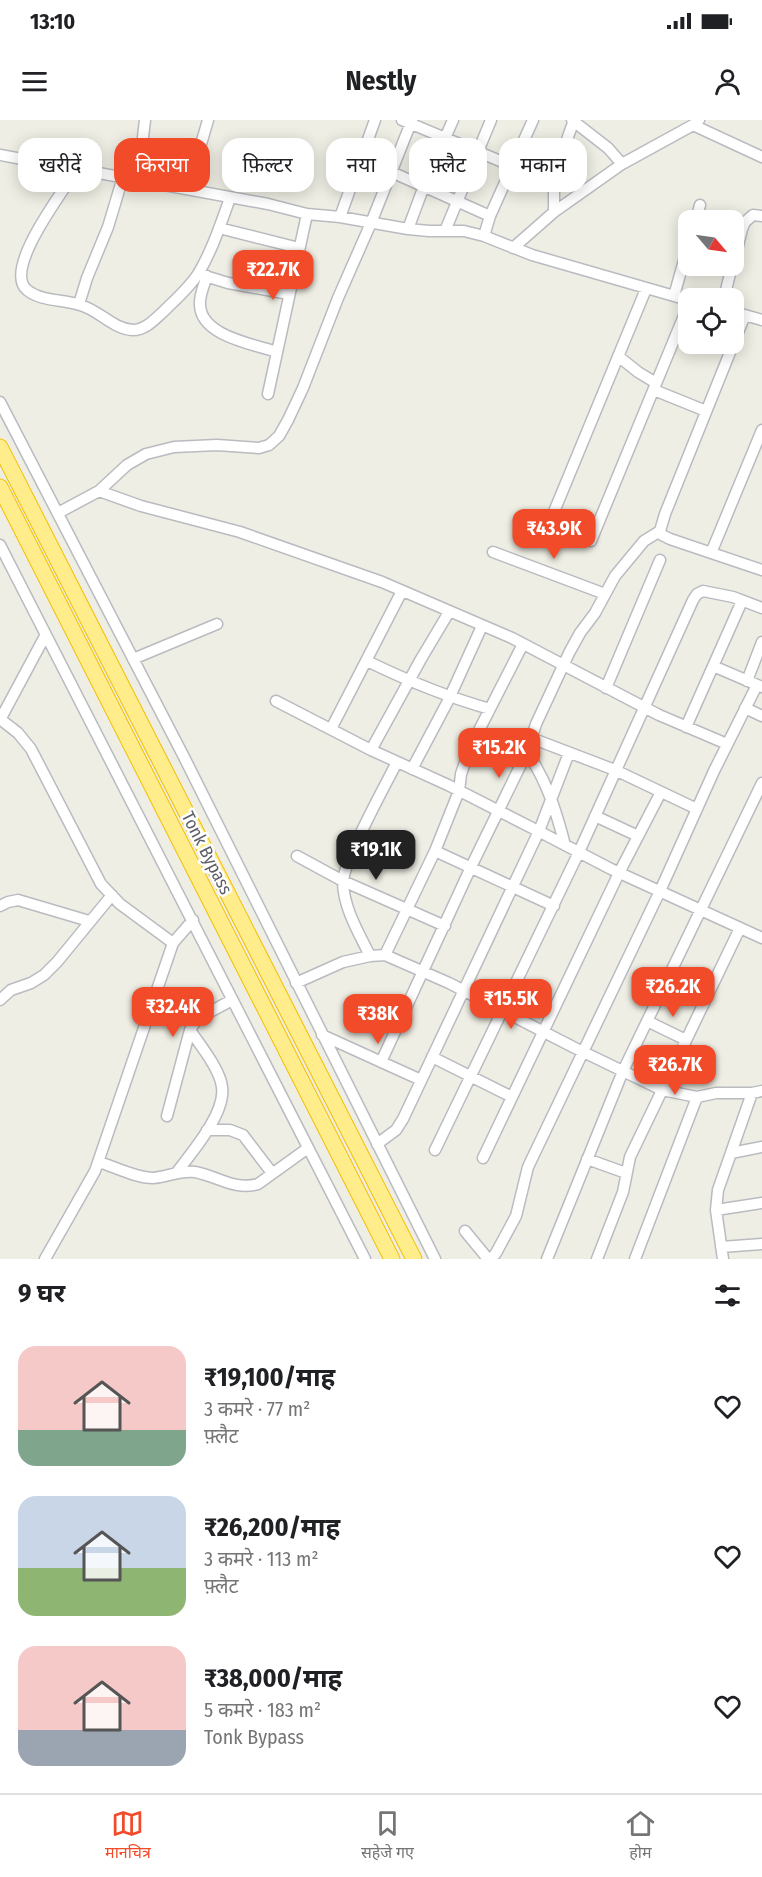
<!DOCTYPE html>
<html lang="hi">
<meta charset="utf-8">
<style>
:root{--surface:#fff;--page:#f6f6f6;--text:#202124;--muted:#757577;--line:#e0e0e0;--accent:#f14b29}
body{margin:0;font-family:"Fira Sans Condensed","Noto Sans Devanagari",sans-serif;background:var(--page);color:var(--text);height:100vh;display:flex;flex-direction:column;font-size:22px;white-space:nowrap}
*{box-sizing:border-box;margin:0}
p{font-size:20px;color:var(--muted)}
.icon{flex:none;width:33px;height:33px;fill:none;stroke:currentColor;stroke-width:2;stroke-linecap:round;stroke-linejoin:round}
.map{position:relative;height:1139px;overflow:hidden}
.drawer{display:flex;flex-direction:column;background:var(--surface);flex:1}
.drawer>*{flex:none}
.top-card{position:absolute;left:18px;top:18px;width:726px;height:54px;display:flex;gap:12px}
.needle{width:39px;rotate:119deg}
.buttons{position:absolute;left:678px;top:90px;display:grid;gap:12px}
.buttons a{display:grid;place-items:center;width:66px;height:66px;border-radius:12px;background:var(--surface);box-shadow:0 3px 15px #0003;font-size:30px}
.price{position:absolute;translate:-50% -51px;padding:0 14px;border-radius:12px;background:var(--accent);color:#fff;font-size:20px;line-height:39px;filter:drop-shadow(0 2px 3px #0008)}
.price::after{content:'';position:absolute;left:50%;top:36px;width:18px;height:14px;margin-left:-9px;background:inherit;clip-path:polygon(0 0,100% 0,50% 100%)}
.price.current{background:#222;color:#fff}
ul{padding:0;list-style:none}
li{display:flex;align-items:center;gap:18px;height:150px;padding:0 18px}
li span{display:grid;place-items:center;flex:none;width:168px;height:120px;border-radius:18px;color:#555}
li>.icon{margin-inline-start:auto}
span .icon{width:72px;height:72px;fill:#fffc;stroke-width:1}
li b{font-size:26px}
h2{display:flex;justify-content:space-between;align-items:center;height:72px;padding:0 18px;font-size:26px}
.tag{padding:0 21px;border-radius:18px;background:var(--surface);box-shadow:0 3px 15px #0003;font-size:21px;line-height:54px}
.tag.current{background:var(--accent);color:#fff}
.status{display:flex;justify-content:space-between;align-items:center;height:42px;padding:0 30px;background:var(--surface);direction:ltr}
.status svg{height:16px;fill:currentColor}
header{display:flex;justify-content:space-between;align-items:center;height:78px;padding:0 18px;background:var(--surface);font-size:27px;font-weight:700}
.menu{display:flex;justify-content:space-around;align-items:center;height:84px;border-top:2px solid var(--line);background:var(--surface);font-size:16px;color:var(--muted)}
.menu a{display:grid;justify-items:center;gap:3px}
.menu .current{color:var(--accent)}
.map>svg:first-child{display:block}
</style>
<div class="status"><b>13:10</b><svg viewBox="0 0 49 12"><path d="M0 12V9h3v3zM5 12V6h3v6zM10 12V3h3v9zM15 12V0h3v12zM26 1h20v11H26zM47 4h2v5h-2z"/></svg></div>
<header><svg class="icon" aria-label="menu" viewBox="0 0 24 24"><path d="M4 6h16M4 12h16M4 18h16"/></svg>Nestly<svg class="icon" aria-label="person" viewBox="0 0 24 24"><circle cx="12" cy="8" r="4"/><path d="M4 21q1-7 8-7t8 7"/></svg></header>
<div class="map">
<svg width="762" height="1139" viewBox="0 0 762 1139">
<rect width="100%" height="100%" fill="#efeee4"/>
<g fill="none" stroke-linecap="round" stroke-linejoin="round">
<g stroke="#b9bbc1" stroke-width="13">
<path id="minor" d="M402,0L512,46
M572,0L608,28L622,44
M693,5L762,37
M0,35L268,84L307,94L340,97L408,109L429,111H464L484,116L532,135L688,180
M360,38L490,96
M77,49C65,69 2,149 27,170C42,182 63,179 80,185C99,190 113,209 133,210C146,210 155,199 164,191C175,180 189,168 198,154C212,131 221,103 230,78
M138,60L145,0
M188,69L208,0
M554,92V56L574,0
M340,97L375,0
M696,100L700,85
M219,108L299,128
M408,109L424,66L453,0
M445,111L491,0
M484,116L490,96L533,0
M513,128L554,92L622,44L693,5L699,0
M734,142L742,109L745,102L753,95L762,96
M202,155L228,163L289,174
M207,156C204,165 199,176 200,185C201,216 253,224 277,232
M674,176L688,126
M724,178L732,146
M79,184L87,158L108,107L123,57
M734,192L762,200
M745,195L665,394L660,411L662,415L670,419L762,450
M618,236L638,252L656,263
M654,270L706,291
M268,274L307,94
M0,282L184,637L435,1139
M99,371L141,386L240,412L382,462L512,518L659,595L727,624
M58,393L99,371L127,345L146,334L174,327L217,325L259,328L269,325L279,316L288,300L303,268L338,178L371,103L412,0
M551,399L646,169
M591,421L688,186
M0,425L365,1139
M493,432L605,474
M711,433L762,310
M133,539L217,504
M367,541C408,561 447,577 490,589
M713,546L762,567
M747,561L762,522
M606,568L660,440
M276,581L371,630L448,665L544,714L611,749L762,818
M745,588L762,596
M0,599L18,613L31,629L101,764L120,784L173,823
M0,600L45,516
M686,607L742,481
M331,609L402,471
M531,618L615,650L697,689
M371,630L421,539L449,492
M527,632C547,661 556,691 565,725
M412,649L448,581L482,506
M595,696L638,716
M435,731L554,786
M297,736L343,761L445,806
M0,786L8,782L18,780L89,801
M385,835L435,731L459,671L461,654L470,628L523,524
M370,836C359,813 344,789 343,763C342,743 386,664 397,642
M296,863L343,842L370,836L385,835L449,863L573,927L662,970L697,977L716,973H752L762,971
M0,880L11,870L31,863L44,855L57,842L112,775
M647,901L686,920
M322,915L421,960
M432,937L512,977
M381,942L471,747L527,632L536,604L569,533L580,513L595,493L615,456L644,421L660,411
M167,996L190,910L197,899L232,880
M207,1010H230L243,1015L272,1053
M377,1024L396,1010L403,999L539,711L569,633
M435,1030L579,732L693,480L697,474L703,471L733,477L762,488
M731,1033L762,1027
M483,1038L619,753L661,672
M587,1039L626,1053
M99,1042C115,1047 136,1058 153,1058C167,1057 180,1050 195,1052C217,1056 235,1071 258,1064L308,1028
M177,1052C192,1032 226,993 222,967C220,949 200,925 190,910
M716,1090L718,1070L752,973
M465,1111L488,1139
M721,1127L762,1124
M45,1139L95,1051L173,823L193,800
M491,1139L496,1133L516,1096L528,1047L660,771L714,651L757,565
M547,1139L623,951L762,663
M597,1139L623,1072L630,1037L740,808
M635,1139L697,977
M723,1139L716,1090L762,1083"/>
</g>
<g stroke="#f3be00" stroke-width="17">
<path id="highway" d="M0,327L414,1139
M0,367L392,1139"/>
</g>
<use href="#minor" stroke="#fff" stroke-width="10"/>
<use href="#highway" stroke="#ffed8b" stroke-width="15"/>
</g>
<g text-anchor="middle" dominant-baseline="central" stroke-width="5" stroke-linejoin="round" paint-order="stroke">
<g font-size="18" fill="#5c5f65" stroke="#fff">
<text transform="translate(207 733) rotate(63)">Tonk Bypass</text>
</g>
</g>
</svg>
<div class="buttons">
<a><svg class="needle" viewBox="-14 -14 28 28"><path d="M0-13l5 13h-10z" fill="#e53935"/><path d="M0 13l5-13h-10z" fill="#757577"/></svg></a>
<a><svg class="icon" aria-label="locate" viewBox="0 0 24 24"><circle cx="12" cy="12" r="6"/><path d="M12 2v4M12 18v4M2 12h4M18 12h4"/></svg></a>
</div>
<b class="price" style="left:273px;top:181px">₹22.7K</b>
<b class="price" style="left:554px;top:440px">₹43.9K</b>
<b class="price" style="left:499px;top:659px">₹15.2K</b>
<b class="price current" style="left:376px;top:761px">₹19.1K</b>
<b class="price" style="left:673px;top:898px">₹26.2K</b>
<b class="price" style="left:511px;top:910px">₹15.5K</b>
<b class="price" style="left:173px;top:918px">₹32.4K</b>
<b class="price" style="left:378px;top:925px">₹38K</b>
<b class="price" style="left:675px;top:976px">₹26.7K</b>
<div class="top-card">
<a class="tag">खरीदें</a>
<a class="tag current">किराया</a>
<a class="tag">फ़िल्टर</a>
<a class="tag">नया</a>
<a class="tag">फ़्लैट</a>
<a class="tag">मकान</a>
</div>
</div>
<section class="drawer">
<h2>9 घर<svg class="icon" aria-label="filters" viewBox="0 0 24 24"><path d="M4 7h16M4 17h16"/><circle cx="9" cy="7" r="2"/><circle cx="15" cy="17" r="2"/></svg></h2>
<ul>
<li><span style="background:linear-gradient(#f6c9c9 70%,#7fa58c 0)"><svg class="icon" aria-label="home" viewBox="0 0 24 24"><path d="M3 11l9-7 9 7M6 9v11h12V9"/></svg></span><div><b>₹19,100/माह</b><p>3 कमरे · 77 m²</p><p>फ़्लैट</p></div><svg class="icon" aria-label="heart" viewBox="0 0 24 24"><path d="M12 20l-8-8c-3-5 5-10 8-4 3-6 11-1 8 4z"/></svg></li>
<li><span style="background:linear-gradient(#c9d6e8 60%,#8fb573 0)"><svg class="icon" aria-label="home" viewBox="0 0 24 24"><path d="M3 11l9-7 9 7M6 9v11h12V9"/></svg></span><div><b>₹26,200/माह</b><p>3 कमरे · 113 m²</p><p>फ़्लैट</p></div><svg class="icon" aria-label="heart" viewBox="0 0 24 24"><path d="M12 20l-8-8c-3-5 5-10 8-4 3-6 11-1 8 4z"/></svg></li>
<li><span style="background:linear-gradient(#f6c9c9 70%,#9aa5b1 0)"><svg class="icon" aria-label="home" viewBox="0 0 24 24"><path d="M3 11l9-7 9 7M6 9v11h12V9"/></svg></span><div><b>₹38,000/माह</b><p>5 कमरे · 183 m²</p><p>Tonk Bypass</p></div><svg class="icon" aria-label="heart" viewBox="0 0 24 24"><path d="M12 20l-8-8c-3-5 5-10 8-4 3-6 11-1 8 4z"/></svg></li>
</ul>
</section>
<nav class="menu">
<a class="current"><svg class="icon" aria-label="map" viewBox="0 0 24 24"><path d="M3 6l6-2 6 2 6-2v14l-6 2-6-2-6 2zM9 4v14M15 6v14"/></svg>मानचित्र</a>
<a><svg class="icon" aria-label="saved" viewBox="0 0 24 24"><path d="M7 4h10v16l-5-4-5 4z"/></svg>सहेजे गए</a>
<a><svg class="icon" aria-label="home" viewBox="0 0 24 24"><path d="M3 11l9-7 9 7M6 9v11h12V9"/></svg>होम</a>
</nav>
